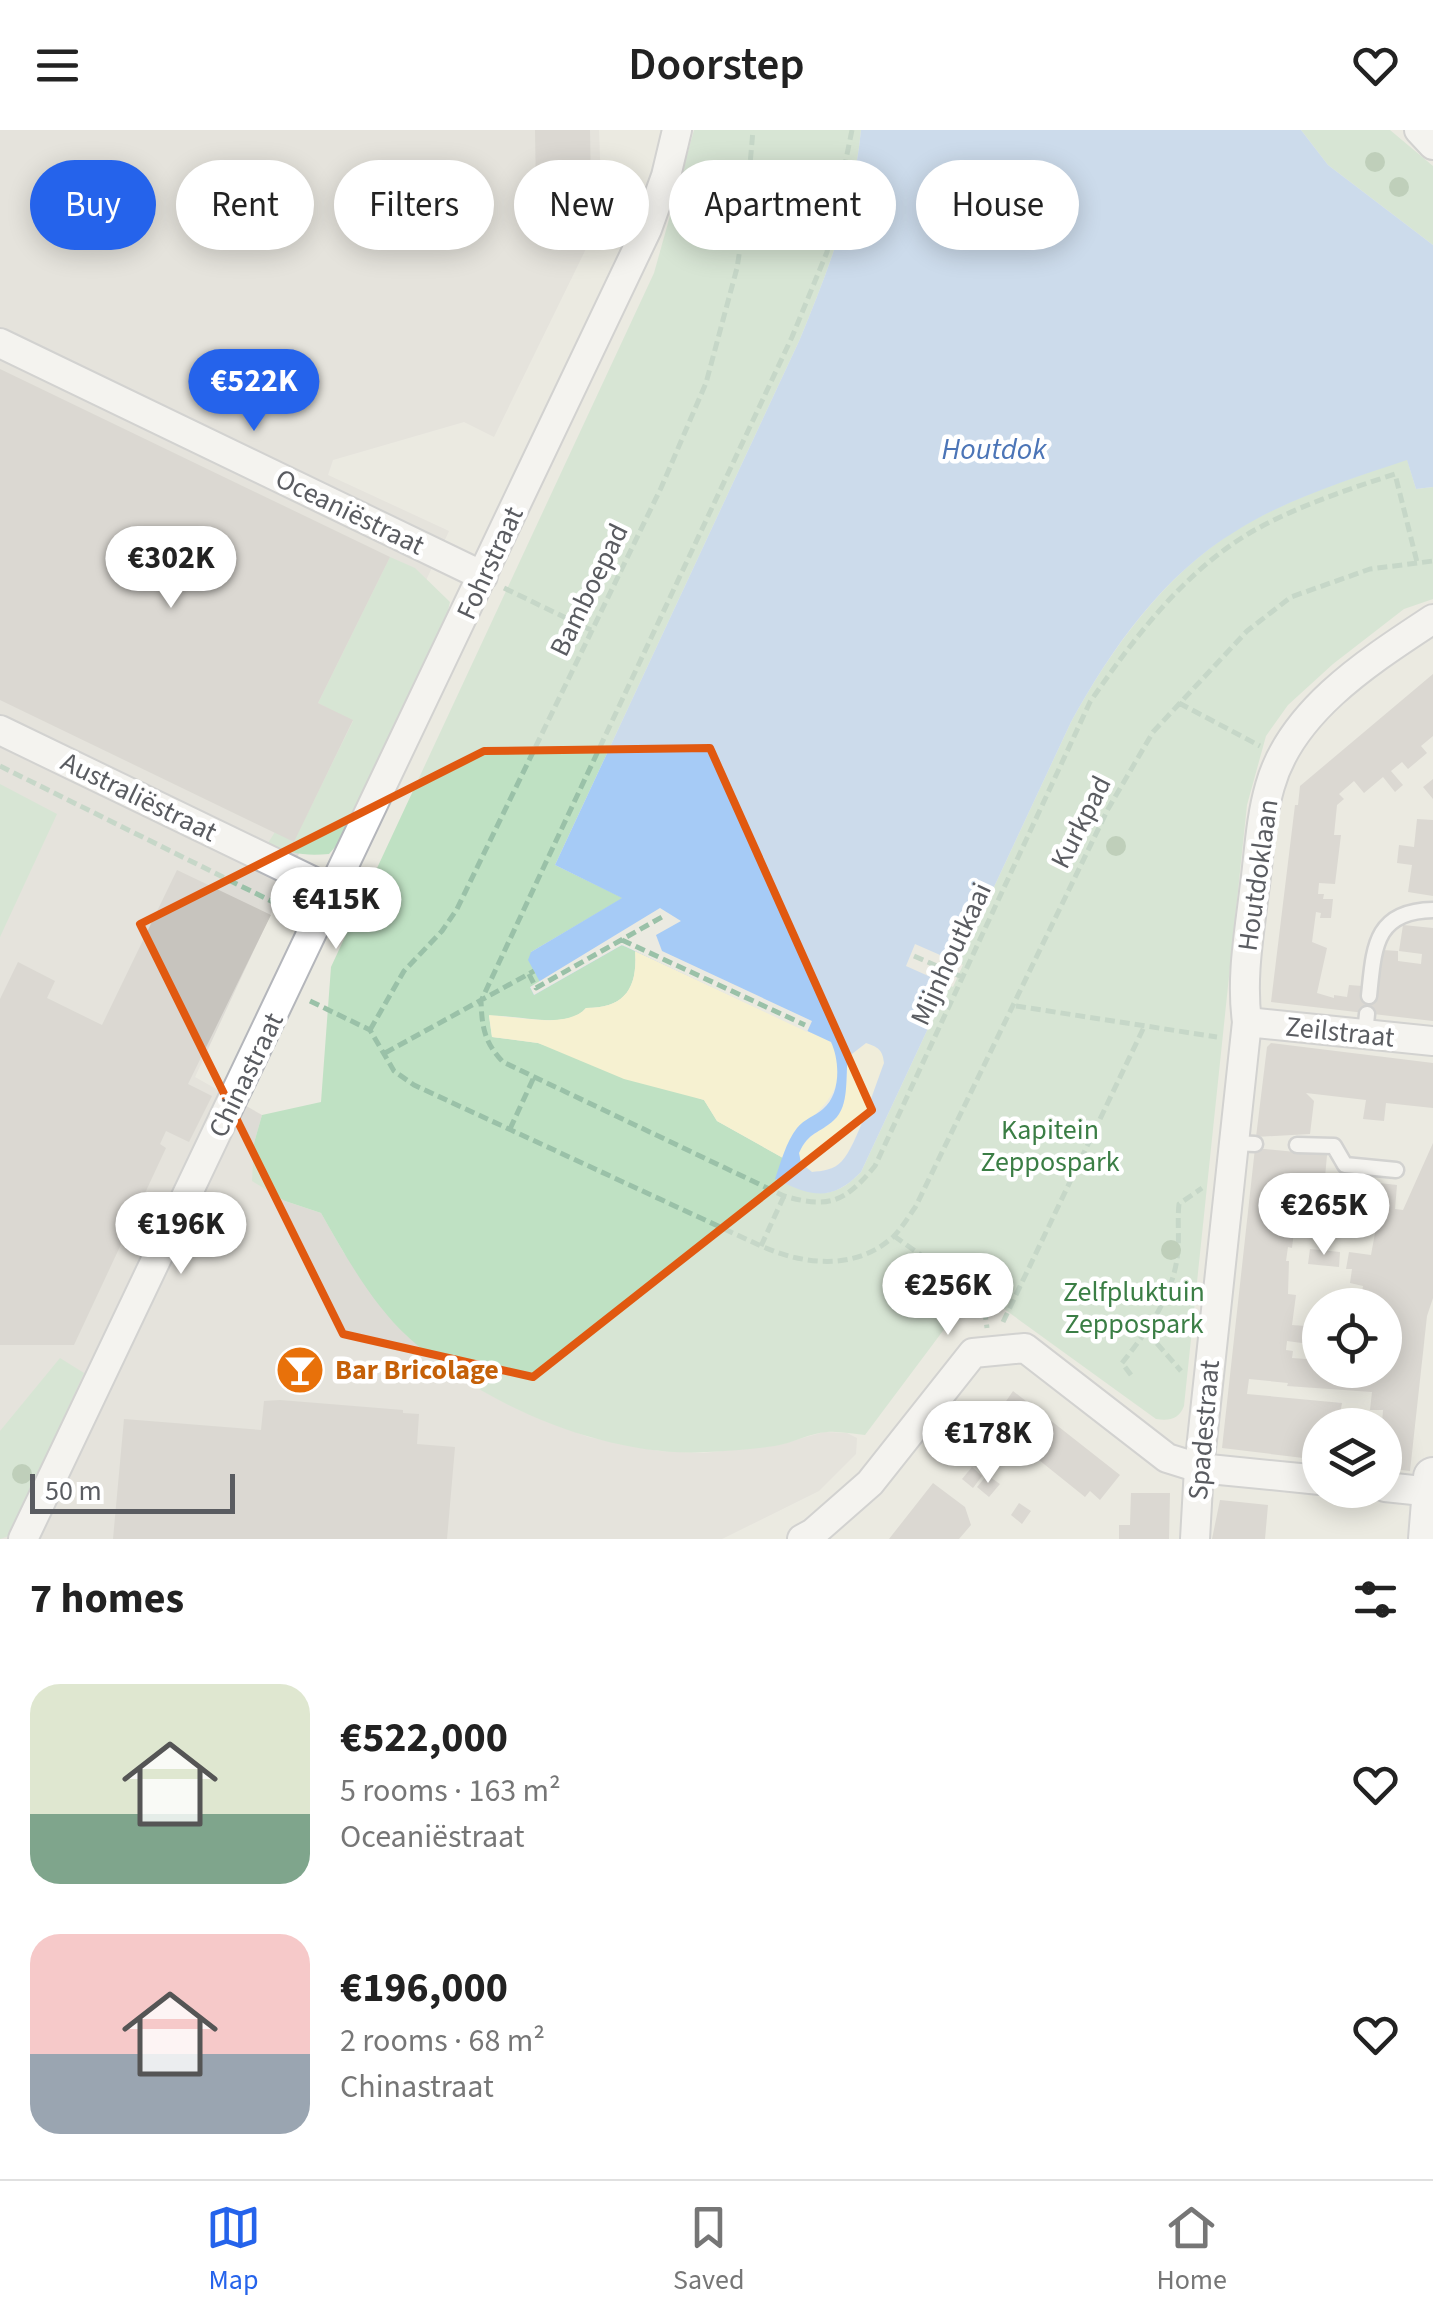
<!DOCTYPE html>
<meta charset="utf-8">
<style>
:root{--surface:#fff;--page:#f6f6f6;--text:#222;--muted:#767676;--line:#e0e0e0;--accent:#2563eb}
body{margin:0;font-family:"Source Sans 3",sans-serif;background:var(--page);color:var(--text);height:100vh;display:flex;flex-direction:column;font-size:38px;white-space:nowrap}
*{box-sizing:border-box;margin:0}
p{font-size:32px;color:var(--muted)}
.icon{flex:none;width:55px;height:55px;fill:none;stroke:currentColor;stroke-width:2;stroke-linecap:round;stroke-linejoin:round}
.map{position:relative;height:1409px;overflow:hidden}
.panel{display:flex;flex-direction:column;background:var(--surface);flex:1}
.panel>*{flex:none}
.top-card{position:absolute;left:30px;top:30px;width:1375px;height:90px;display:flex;gap:20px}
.tools{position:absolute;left:1302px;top:1158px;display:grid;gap:20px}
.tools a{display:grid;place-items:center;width:100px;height:100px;border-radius:50%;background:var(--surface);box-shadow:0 5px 25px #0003;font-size:50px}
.scale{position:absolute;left:30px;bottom:25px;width:205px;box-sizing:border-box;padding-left:10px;border:5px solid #5a5c61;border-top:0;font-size:28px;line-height:35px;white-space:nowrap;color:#5a5c61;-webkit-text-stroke:8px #fff;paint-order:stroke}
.price{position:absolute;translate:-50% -85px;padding:0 22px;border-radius:35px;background:#fff;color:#222;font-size:32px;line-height:65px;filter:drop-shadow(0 2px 5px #0008)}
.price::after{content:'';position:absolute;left:50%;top:60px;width:30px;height:22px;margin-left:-15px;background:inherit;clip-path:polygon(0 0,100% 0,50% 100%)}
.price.on{background:var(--accent);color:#fff}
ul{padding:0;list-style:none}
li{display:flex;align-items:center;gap:30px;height:250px;padding:0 30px}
li span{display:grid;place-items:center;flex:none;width:280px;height:200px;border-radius:30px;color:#555}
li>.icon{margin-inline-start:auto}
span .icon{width:120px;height:120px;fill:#fffc;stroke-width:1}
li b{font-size:42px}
h2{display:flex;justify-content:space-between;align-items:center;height:120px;padding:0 30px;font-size:42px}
.pill{padding:0 35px;border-radius:45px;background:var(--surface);box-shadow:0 5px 25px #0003;font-size:35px;line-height:90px}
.pill.on{background:var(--accent);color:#fff}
header{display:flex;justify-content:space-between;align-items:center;height:130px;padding:0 30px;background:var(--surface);font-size:45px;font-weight:600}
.tab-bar{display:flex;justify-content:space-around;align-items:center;height:140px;border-top:2px solid var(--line);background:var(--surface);font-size:28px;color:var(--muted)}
.tab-bar a{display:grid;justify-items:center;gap:5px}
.tab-bar .on{color:var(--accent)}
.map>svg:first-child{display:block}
</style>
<header><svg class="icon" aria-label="menu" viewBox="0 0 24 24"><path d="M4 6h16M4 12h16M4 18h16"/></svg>Doorstep<svg class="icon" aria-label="heart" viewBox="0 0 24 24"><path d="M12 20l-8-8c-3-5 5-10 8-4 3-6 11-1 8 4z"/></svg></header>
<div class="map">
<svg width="1433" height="1409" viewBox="0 0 1433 1409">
<rect width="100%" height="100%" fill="#ebeae1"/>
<path fill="#dddbd5" d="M0,0H599L602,86L494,307L464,292L333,330L328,345L449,401L195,947L262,985L254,1013L285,1071L321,1083L344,1123L407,1206L463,1249L524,1281L588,1307L659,1321L704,1323L778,1315L824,1302L847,1303L857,1308L856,1324L819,1361L722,1409H0Z"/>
<path fill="#bfe1c3" d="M694,0H861C854,74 828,141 800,209L555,735L623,768L531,822L540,852L534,865L621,815L635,820C638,858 625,878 586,878C567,901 517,884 489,886L492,907L538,913L704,970L717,991L783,1028L776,1050C813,1063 830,1074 861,1042L1071,592C1111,519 1164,445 1236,400C1289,368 1349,349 1407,329L1416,359L1433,357V469L1404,479L1333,534L1288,575L1266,606L1247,675L1184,1276C1179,1289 1170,1291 1156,1289L975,1158L865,1305C852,1304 839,1301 827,1302C810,1303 793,1313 775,1316C753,1319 730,1321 707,1322C607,1328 481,1275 408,1207C372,1174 345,1125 321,1083L285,1071L252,1051L254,1013L262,985L321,972L331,837L654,143Z
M1301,0H1390L1433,36V115L1328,35Z
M390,427L415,438L450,472L444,497L343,708L329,724C306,726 289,724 268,713L275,702L294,711L353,591L318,573Z
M0,654L57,684L0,807Z
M60,1228L84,1243L9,1406L0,1409V1301Z"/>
<path fill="#f6f1d1" d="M635,820L831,912C859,973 799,982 783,1028L717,991L704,970L624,949L538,913L492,907L489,885C516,887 568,899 586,878C625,878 638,858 635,820Z
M867,913C879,917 883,920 884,933C876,954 855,1017 842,1031C834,1040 822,1041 812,1042L801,1033L799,1023C809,1002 820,1003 834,990C850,976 845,946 848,927Z"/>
<path fill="#a6cbf6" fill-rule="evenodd" d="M861,0H1301L1328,35L1433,115V357L1416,359L1407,330C1348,350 1289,368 1236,401C1163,445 1111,519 1071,592L861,1042C831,1073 811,1066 775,1049C781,1032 786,1012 797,998C804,989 815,986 823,979C841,964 840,931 831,912L622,815L534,865L530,857L540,852L528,830L531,822L622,768L555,735L800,209C828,141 854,74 861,0ZM866,913C878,917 883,920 884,933C875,956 857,1015 842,1031C834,1040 822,1041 812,1042L801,1033L799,1023C809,1001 819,1004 834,990C850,976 845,946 848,927Z"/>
<path fill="#ebeae1" d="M660,778L681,791L656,805L662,821L812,891L807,902L622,815L534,865L530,857Z
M915,814L963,835L953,857L906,836Z"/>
<path fill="#c7c4be" d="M535,0H590L591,60L536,61Z
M0,239L390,427L318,573L353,590L294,712L0,570Z
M1433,544V606L1421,616L1427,623L1408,639L1402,632L1391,641L1403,655L1395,662L1383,647L1364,663L1354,651L1339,664L1344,669L1337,675L1334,705H1341L1335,754L1319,753L1318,764H1324L1323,769H1333L1331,788H1320L1321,783L1316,782L1312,812L1327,818L1317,863L1334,868V865L1347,867L1349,855L1362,856L1361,865L1376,867L1383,820L1398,821V831L1421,834L1422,824L1399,821L1403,795L1433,798V891L1271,872L1295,675H1298L1300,656Z
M1433,649V669L1423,657Z
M1417,689L1433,690V766L1408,762L1412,735L1397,733L1399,715L1414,717Z
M177,740L271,785L188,954L212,966L189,1012L166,1001L160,1014L166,1018L74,1215H0V869L18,832L55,851L47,868L102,895Z
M1271,913L1433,933V978L1386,973L1384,991L1363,989L1366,970L1306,963L1314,971L1310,1004L1256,1007L1267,917Z
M1433,1013V1168L1427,1186L1410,1341L1385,1338V1295H1369L1370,1291L1382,1293L1383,1280H1370L1372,1262L1287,1256L1288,1253L1249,1249L1247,1264L1342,1273L1338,1295H1320V1330L1222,1318L1255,1018L1327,1025L1324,1058H1293L1292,1069L1302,1070L1300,1086L1290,1085L1288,1100L1294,1101L1292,1118L1288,1117L1286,1131H1289L1288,1164L1296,1165L1292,1195L1319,1197L1317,1215L1287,1211L1286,1220L1293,1221L1292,1228L1320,1230V1240H1385V1175H1360L1363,1156L1350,1153L1352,1139H1346L1349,1122L1371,1125L1377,1092L1366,1090V1076L1331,1073L1334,1048L1397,1055L1395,1079L1403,1080Z
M1310,1119L1340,1122L1339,1137L1308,1134Z
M1013,1261L1120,1345L1100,1370L1090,1361L1085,1367L1013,1309L1006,1318L985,1302Z
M280,1270L403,1280V1283L419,1284L417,1314L455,1317L447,1409H113L124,1289L261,1300L264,1271Z
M972,1337L982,1346L973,1358L962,1349Z
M987,1345L1000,1354L989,1367L977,1357Z
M933,1353L965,1377L971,1395L959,1409H889Z
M1131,1363H1170L1169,1409H1119V1395H1130Z
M1220,1370L1268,1375L1265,1409H1212Z
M1019,1373L1031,1381L1022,1394L1011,1385Z"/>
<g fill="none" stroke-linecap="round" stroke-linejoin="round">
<g stroke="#b4b6bb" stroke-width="19">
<path id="lane" d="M1369,866C1374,818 1374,781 1433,780
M1365,904L1367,884
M1234,1013L1255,1014
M1297,1015L1334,1016L1345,1035L1396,1040"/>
</g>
<g stroke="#b4b6bb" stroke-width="32">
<path id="street" d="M1419,0L1433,15
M0,213L483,446
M0,600L333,761
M1247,892L1433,911
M1385,1357L1433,1362
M23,1409L647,99L666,46L677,0
M802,1409L813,1403L870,1353L973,1223L1025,1218L1167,1328L1199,1338L1320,1350
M1195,1409L1199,1338L1247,892C1241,848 1249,805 1254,762C1259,727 1260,690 1270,656C1291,580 1371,530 1433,489"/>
</g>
<g stroke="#b5b7bc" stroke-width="42">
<path id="secondary" d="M1428,1409L1433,1347"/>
</g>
<path stroke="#9ac1a8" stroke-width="5" stroke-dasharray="10 5" stroke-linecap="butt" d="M852,0L827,122L792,207L481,871C482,897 484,912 503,932L784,1066C830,1079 845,1072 875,1036L1090,572C1134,508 1184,441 1253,401C1298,376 1346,360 1395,344L1417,432
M504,458L591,500
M1179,573L1260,616
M0,636L279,775L288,794
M622,810L805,895
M914,826L962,847
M529,844L536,858L662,787
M310,871L370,900L394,941L414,955L761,1116C804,1135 855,1141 893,1107C902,1098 909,1086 916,1076L1108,679L1153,602L1247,501L1291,467L1370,439L1433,431
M1016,876L1217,907
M370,900L404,841L442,801L457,779L661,358L706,253L737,138L746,81L753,0
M385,923L534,841
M510,999L534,947
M894,1106L983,1169L987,1198
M761,1116L784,1066
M1003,1192L1144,897
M1147,1202L1181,1241
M1131,1245L1122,1233C1146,1203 1171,1169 1177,1129C1180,1111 1177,1092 1179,1074L1202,1058"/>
<use href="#lane" stroke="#fff" stroke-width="14"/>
<use href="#street" stroke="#fff" stroke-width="28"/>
<use href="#secondary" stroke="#fff" stroke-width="38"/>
</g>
<g fill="#8aaf8b">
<circle cx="1375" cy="32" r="10"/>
<circle cx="1399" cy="57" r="10"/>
<circle cx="1116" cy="716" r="10"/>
<circle cx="1171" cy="1120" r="10"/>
<circle cx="22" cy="1344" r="10"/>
</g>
<path d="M0 0H1433V1409H0ZM710,618L872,980L533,1247L343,1204L140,794L484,621Z" fill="#ebeae1" fill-opacity=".55" fill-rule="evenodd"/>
<path fill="none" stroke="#e15910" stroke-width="8" stroke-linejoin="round" d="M710,618L872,980L533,1247L343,1204L140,794L484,621Z"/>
<defs>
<g id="bar-disc" transform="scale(2.5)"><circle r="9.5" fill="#e8710a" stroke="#fff"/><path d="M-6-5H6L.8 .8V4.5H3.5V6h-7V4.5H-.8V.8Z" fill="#fff"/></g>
</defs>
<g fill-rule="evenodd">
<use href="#bar-disc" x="300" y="1240"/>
</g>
<g text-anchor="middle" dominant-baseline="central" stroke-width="9" stroke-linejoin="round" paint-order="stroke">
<g font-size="28" fill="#5a5c61" stroke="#fff">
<text transform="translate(350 382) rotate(26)">Oceaniëstraat</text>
<text transform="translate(490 433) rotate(-65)">Fohrstraat</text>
<text transform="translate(589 460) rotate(-64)">Bamboepad</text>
<text transform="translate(139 667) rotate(26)">Australiëstraat</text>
<text transform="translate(1081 692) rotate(-63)">Kurkpad</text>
<text transform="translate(1258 745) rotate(-82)">Houtdoklaan</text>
<text transform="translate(951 824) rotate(-65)">Mijnhoutkaai</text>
<text transform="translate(1340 902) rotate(6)">Zeilstraat</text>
<text transform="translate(246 945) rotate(-64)">Chinastraat</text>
<text transform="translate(1204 1300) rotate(-85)">Spadestraat</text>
</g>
<g font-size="28" fill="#3b7e45" stroke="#fff">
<text x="1050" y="1000">Kapitein<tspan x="1050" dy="32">Zeppospark</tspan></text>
<text x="1134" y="1162">Zelfpluktuin<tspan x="1134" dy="32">Zeppospark</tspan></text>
</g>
<g font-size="28" font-weight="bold" fill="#c56008" stroke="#fff" text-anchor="start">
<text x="335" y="1240">Bar Bricolage</text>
</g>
<g font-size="30" font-style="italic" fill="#4c75b7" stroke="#fff">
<text x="994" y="319">Houtdok</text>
</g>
</g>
</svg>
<div class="tools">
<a><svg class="icon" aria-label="locate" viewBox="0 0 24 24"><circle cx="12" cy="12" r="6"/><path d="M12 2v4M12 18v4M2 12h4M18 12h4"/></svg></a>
<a><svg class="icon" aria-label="layers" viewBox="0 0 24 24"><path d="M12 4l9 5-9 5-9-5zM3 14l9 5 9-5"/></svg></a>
</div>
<div class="scale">50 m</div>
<b class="price on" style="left:254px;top:304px">€522K</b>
<b class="price" style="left:171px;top:481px">€302K</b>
<b class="price" style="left:336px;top:822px">€415K</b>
<b class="price" style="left:1324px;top:1128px">€265K</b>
<b class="price" style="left:181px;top:1147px">€196K</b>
<b class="price" style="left:948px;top:1208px">€256K</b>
<b class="price" style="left:988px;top:1356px">€178K</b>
<div class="top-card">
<a class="pill on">Buy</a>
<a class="pill">Rent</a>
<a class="pill">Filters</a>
<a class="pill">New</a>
<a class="pill">Apartment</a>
<a class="pill">House</a>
</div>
</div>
<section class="panel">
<h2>7 homes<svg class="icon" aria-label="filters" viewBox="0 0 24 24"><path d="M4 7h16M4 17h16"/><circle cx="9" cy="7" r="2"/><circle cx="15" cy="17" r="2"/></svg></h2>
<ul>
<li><span style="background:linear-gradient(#dfe7d0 65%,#7fa58c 0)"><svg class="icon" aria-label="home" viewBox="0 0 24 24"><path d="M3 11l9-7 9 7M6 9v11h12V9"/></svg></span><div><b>€522,000</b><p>5 rooms · 163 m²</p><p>Oceaniëstraat</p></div><svg class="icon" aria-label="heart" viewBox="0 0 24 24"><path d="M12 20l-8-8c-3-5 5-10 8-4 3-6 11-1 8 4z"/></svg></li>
<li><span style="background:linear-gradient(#f6c9c9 60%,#9aa5b1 0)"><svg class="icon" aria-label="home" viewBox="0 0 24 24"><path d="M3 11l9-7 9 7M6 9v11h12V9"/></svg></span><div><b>€196,000</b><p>2 rooms · 68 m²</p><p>Chinastraat</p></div><svg class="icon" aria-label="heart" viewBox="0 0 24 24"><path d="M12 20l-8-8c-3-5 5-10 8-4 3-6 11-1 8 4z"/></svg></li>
</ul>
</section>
<nav class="tab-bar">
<a class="on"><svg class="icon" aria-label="map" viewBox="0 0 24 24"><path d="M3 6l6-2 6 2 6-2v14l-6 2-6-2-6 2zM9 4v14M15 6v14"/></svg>Map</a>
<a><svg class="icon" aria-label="saved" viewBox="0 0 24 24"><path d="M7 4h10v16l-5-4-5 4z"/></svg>Saved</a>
<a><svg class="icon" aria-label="home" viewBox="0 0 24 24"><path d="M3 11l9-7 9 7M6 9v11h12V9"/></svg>Home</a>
</nav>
